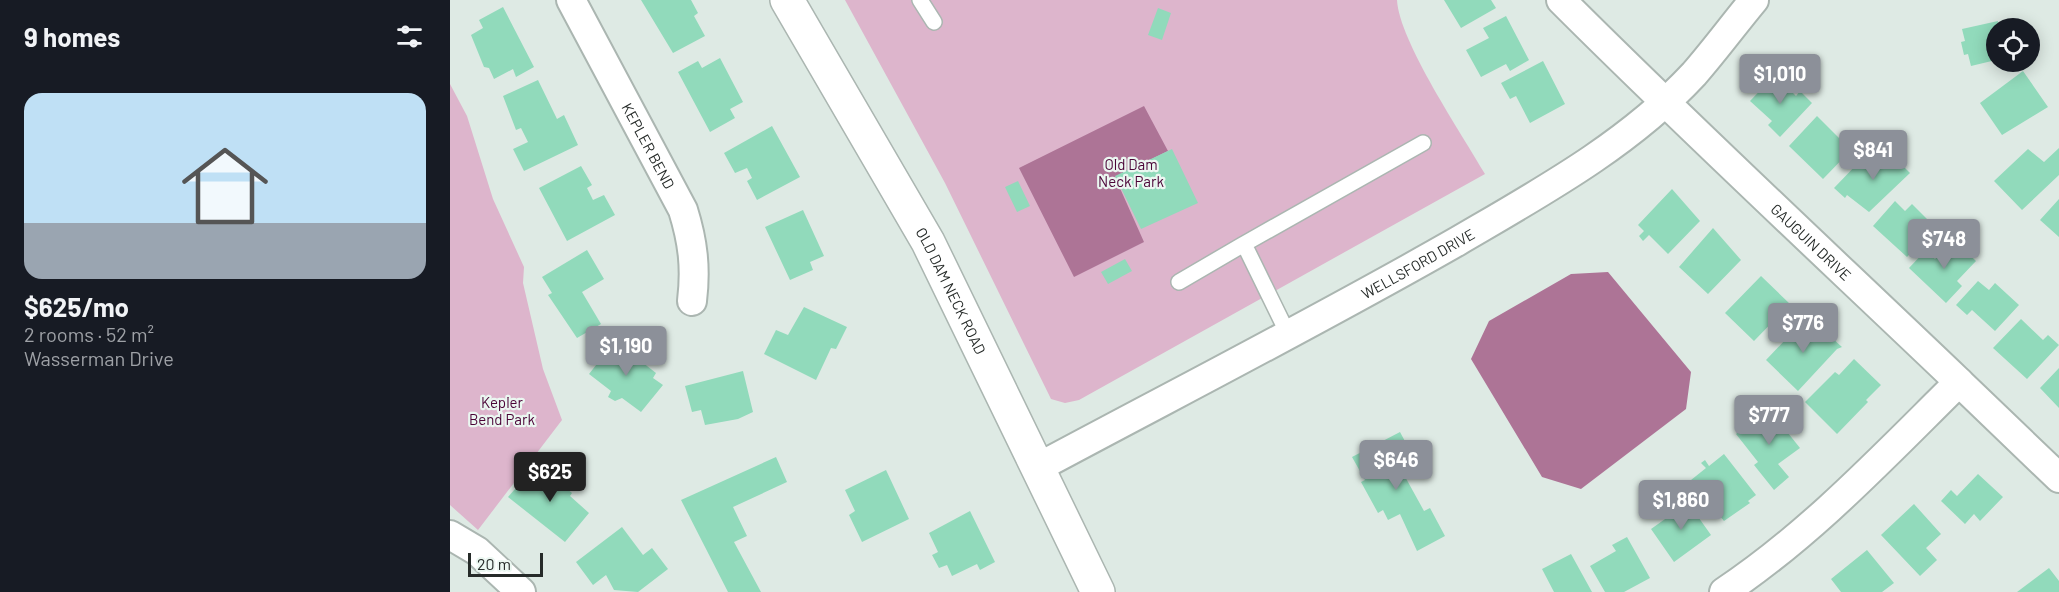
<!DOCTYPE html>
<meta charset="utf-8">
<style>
:root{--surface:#171b24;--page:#242831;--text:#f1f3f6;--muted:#9ea1a6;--line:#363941;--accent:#8c9099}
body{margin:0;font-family:Barlow,sans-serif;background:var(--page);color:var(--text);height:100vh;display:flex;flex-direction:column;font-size:22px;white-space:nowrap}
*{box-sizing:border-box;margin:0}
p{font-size:20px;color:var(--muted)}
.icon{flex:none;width:33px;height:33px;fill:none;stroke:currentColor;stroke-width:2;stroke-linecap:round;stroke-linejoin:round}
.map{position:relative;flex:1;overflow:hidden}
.sheet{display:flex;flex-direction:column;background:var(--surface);width:450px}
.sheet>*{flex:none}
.tools{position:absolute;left:1536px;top:18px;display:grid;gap:12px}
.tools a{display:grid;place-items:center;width:54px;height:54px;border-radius:50%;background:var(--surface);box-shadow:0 3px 15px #0003;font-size:30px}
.scale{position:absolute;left:18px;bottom:15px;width:75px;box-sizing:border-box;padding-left:6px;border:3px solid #262b29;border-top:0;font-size:16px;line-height:21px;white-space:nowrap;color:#262b29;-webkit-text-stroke:4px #ebf7f1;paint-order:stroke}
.price{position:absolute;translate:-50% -51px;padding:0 14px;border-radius:6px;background:var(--accent);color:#fff;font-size:20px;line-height:39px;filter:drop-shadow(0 2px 3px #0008)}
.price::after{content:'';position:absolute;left:50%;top:36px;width:18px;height:14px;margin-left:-9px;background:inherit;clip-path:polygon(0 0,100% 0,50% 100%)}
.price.on{background:#222;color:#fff}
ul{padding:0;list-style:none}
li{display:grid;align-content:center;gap:12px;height:318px;padding:0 24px}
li+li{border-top:2px solid var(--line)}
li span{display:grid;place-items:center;height:186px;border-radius:18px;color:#555}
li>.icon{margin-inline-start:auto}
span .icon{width:108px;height:108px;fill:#fffc;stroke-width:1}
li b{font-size:26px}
h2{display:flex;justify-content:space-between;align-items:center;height:72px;padding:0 24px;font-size:26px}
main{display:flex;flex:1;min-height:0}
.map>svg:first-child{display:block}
</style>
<main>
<section class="sheet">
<h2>9 homes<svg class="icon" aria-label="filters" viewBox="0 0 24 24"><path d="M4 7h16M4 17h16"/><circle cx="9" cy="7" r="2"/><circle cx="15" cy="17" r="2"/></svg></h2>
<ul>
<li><span style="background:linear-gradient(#bfe0f5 70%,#9aa5b1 0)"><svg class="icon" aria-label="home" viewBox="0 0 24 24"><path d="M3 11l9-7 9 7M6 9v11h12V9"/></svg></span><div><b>$625/mo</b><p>2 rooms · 52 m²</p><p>Wasserman Drive</p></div></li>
</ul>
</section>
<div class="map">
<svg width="1609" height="592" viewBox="0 0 1609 592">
<rect width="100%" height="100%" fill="#deeae4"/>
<path fill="#ddb5cc" d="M395,0H947C949,41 1012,134 1035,174L629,400L615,403L601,399L495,183Z
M0,84L17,116L43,199L74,267L73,283L93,369L112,420L28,530L0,505Z"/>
<path fill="#ad7496" d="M694,106L718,151L665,177L694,242L624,277L569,168Z
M1158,272L1241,372L1236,409L1131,489L1092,477L1021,359L1039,321L1121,274Z"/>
<path fill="#91dabb" d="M191,0H241L248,13L244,16L255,36L223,53Z
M994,0H1041L1046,8L1011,28Z
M53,7L84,67L66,77L63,69L44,79L39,68L34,67L21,35L33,28L29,20Z
M708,8L721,13L712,40L698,35Z
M1056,16L1079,60L1060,71L1056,64L1031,77L1016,50L1039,38L1033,28Z
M1548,21L1546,60L1521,66L1518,54L1514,55L1511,42L1515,41L1512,29Z
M270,58L293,102L280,109L285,118L260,132L228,72L248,61L252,68Z
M1093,61L1115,104L1080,123L1066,96L1060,99L1051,83Z
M1573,71L1598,107L1552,135L1530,103Z
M1325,75L1346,96L1350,91L1362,103L1330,137L1318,125L1322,121L1300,101Z
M88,80L107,119L114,115L128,145L74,171L63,149L78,142L71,128L66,130L53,96Z
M1367,116L1389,138L1393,133L1405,146L1373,179L1339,146Z
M322,126L350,177L307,200L297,181L302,178L297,168L285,173L274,153Z
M1609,148V175L1572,210L1544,181L1578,149L1594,162Z
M722,149L748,203L691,229L665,176Z
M1436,149L1460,173L1419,212L1397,195L1395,198L1384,188L1410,161L1417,168Z
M131,166L142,185L137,188L143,200L154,195L165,215L117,241L89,188Z
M568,181L580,206L567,212L555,187Z
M1222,189L1250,221L1218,254L1199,235L1193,241L1189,236L1194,231L1188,225Z
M1609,199V237L1590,220Z
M1445,201L1455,211L1462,204L1485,227L1457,257L1423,226Z
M353,210L374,256L360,262L363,270L340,280L315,227Z
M1263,228L1291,260L1258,294L1229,267Z
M1504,240L1526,261L1507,281L1512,286L1496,303L1459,268L1476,250L1485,259Z
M137,250L154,279L132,292L151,324L127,338L98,295L102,293L92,277Z
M675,259L682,271L658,284L651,272Z
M1311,276L1340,304L1304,341L1275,313Z
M1528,281L1539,290L1545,283L1569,305L1545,331L1522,310L1517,315L1506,305Z
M354,307L397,327L386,349L381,348L366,380L314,354L326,330L338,335Z
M1356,318L1367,329L1363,333L1366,336L1372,329L1392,347L1387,349L1348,391L1316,360Z
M1571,319L1593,340L1598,335L1609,345L1577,379L1543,348Z
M165,341L206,373L203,378L213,385L191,412L172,398L165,401L158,397L161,391L139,374Z
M1404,359L1431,385L1416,400L1418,402L1387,434L1355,402L1385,372L1389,375Z
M1609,368V408L1590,388Z
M293,371L303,412L288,419L255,425L251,410L242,412L235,386Z
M1318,408L1350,448L1328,464L1339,477L1324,490L1304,465L1308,462L1286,434Z
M950,432L957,445L942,453L974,511L980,508L995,536L967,551L950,514L938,520L933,510L928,513L911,482L915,480L902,457Z
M1274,454L1306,495L1298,501L1300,503L1274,521L1241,480L1256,468L1251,463L1255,460L1259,466Z
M326,457L337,482L283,507L297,536L284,542L311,592H278L231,500Z
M102,459L112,468L102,481L109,486L111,484L122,493L120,496L139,513L115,542L58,497L72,481L78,487Z
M436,470L459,519L412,542L399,515L405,511L395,490Z
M1528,474L1553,497L1530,521L1524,514L1515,524L1491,501L1501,490L1507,496Z
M1234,497L1261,535L1224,562L1201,529L1225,512L1221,506Z
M1464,504L1491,534L1476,548L1487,560L1470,576L1431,535Z
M520,511L545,562L530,570L527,564L502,576L497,565L489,568L482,555L488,552L479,533Z
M172,527L193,555L202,548L218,569L188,592L164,590L156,575L143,585L126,562Z
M1177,537L1200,578L1174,592H1155L1140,566L1166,551L1162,545Z
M1417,550L1444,583L1432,592H1391L1381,579Z
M1121,554L1142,592H1104L1092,569Z
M1599,568L1609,581V592H1567Z"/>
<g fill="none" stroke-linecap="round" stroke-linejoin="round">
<g stroke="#abb6b1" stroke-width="18">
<path id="lane" d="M470,0L484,22
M729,282L794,244
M838,334L794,244L973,143"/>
</g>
<g stroke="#abb6b1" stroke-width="32">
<g id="street">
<path id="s1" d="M121,0L233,210C243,242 246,268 242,301"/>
<path id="s2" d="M1111,0C1241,130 1376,255 1509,382"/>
<path id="s3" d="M589,467C729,392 870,320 1008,241C1090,193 1178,145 1244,74C1265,50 1284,24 1304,0"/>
<path d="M0,535L27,551L71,592"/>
<path d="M1274,592C1361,534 1434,456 1509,382L1609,478"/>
</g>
</g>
<g stroke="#abb6b1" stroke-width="36">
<g id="secondary">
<path id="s4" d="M337,0L478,242L648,592"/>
</g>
</g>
<use href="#lane" stroke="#fff" stroke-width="15"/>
<use href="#street" stroke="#fff" stroke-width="28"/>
<use href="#secondary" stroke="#fff" stroke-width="33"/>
</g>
<g text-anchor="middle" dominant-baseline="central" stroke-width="4.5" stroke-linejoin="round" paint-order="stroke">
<g font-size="15" fill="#262b29" stroke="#ebf7f1">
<text stroke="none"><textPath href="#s1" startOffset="165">KEPLER BEND</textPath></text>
<text stroke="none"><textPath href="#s2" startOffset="348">GAUGUIN DRIVE</textPath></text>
<text stroke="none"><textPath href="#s3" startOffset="430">WELLSFORD DRIVE</textPath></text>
<text stroke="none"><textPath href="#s4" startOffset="334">OLD DAM NECK ROAD</textPath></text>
</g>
<g font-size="15" fill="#4b0437" stroke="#ebf7f1">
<text x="681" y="164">Old Dam<tspan x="681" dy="17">Neck Park</tspan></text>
<text x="52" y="402">Kepler<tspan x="52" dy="17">Bend Park</tspan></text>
</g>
</g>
</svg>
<div class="tools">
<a><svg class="icon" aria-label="locate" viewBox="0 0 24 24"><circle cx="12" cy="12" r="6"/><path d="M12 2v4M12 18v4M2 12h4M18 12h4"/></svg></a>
</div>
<div class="scale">20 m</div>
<b class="price" style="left:1330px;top:105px">$1,010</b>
<b class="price" style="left:1423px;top:181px">$841</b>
<b class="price" style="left:1494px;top:270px">$748</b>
<b class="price" style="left:1353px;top:354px">$776</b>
<b class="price" style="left:176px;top:377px">$1,190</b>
<b class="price" style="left:1319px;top:446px">$777</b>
<b class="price" style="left:946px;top:491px">$646</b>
<b class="price on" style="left:100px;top:503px">$625</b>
<b class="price" style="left:1231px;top:531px">$1,860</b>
</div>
</main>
